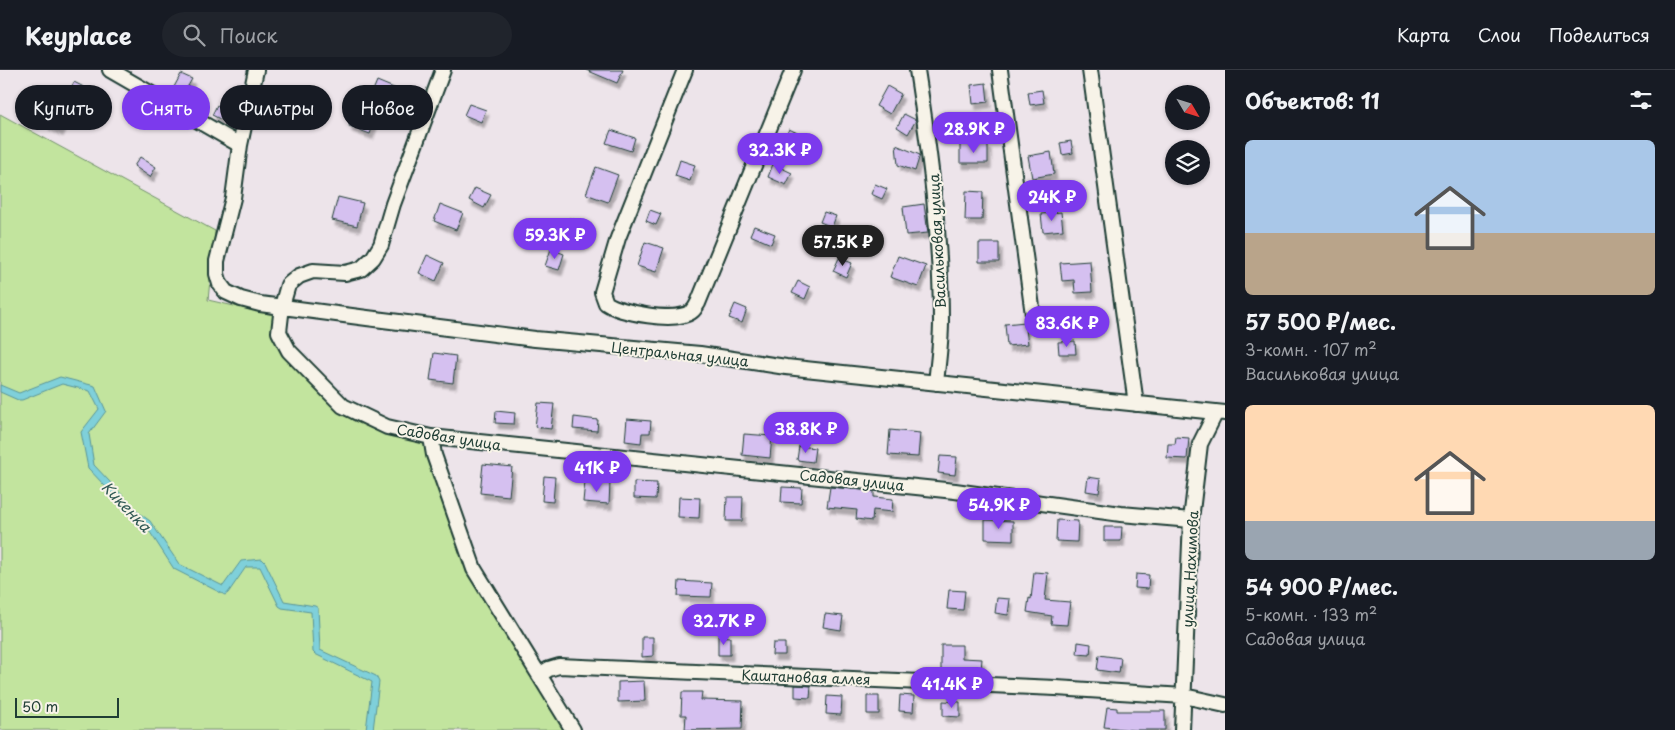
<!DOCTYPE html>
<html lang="ru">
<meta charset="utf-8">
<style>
:root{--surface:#171b24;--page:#20242c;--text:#f1f3f6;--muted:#9ea1a6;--line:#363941;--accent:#7c3aed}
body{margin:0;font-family:"Playpen Sans",sans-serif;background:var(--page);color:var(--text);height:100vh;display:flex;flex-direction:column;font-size:19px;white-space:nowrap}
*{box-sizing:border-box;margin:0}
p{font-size:16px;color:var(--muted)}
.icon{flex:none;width:28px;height:28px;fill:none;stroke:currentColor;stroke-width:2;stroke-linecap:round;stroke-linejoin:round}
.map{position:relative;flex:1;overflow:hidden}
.side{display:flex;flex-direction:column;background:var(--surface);width:450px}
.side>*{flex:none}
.hud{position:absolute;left:15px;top:15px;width:475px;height:45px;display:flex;gap:10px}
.needle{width:32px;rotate:128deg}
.controls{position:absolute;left:1165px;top:15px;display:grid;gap:10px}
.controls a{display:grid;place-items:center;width:45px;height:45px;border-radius:50%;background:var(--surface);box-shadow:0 1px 4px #0004;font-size:25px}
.scale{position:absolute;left:15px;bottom:12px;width:104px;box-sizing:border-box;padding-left:5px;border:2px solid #1f3d34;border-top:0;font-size:14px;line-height:18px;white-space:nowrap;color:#1f3d34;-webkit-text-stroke:4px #f7f3e8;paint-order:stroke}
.price{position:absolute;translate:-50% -42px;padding:0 11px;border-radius:18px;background:var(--accent);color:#fff;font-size:16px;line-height:32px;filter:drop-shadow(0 1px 2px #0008)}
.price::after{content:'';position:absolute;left:50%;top:30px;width:15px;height:11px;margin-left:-8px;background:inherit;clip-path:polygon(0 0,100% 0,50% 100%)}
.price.selected{background:#222;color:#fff}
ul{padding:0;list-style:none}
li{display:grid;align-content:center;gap:10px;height:265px;padding:0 20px}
li span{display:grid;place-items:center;height:155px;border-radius:8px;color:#555}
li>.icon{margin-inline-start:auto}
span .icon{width:90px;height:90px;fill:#fffc;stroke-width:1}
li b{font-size:21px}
h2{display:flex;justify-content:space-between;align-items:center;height:60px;padding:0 20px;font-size:21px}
.chip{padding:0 18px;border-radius:22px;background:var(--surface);box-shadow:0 1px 4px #0004;font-size:18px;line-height:45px}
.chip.selected{background:var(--accent);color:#fff}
header{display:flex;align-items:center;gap:30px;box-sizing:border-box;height:70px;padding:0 25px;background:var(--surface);border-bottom:1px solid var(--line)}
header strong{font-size:24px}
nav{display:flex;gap:28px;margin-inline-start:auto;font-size:18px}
.search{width:350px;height:45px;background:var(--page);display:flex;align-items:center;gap:12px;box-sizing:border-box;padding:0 18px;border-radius:28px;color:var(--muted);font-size:19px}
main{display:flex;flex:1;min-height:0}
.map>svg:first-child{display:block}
</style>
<header>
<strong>Keyplace</strong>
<div class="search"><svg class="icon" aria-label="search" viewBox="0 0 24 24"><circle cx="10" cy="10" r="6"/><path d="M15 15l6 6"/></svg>Поиск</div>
<nav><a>Карта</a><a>Слои</a><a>Поделиться</a></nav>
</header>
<main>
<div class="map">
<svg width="1225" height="660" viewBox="0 0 1225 660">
<defs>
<filter id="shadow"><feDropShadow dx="3" dy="5.5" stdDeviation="1" flood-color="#0004"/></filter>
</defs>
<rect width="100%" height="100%" fill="#ede4ea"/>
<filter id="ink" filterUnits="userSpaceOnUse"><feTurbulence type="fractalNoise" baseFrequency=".02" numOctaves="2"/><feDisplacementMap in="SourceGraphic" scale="10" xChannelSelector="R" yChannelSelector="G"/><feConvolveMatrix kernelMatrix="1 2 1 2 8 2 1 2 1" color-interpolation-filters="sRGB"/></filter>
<g filter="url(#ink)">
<path fill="#c2e49e" stroke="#709069" d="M0,44L215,161L208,230L273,245L274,265L319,320L352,350L379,362L425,373L470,500L570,660H0Z"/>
<path fill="#7fd0da" stroke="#599598" d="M60,307L95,316L106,341L89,364L94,395L139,443L150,451L179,494L223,516L241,491L262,489L265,492L284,531L315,536L318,538L320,580L376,606L379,612L373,660H366L372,612L315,584L313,582L311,542L282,538L279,536L260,497H246L228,523L225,525L174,499L146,456L135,448L88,398L81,362L99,339L90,321L62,314L22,330H18L0,322V315L19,323Z"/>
<path fill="#d5c0f0" stroke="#1f3d34" filter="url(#shadow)" d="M586,0H623L617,13Z
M181,4L192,9L184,23L174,17Z
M377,11L406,23L398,44L380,36L370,64L349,56L354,44L362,47Z
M74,12L103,27L92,49L71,38L60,61L46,54L52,42L30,31L37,17L65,30Z
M986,13L988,32L973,34L971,15Z
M887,16L901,24L890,44L876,36Z
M1042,20L1044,33L1030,35L1028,22Z
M469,34L486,40L481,52L464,45Z
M217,35L229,41L224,51L212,45Z
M904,44L916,50L908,64L897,57Z
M947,46L949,61L939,63L936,48Z
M789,59L810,69L805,80L784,70Z
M611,60L635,68L631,81L606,73Z
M1071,71L1073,83L1062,85L1060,73Z
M960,74H988V93H960Z
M896,75L920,85L915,101L898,95Z
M1051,82L1054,104L1032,108L1028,86Z
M140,87L156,97L150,107L134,96Z
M680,90L695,95L690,111L675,106Z
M773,94L792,103L786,115L768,107Z
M596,97L618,105L608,132L586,124Z
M875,114L887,119L882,129L871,124Z
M475,118L491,125L484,138L469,130Z
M966,121L983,122L982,150H965Z
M338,127L363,133L357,156L332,150Z
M440,134L463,143L456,160L434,151Z
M924,134L928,163L906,165L903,137Z
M650,140L661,144L656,155L646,151Z
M824,142L836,146L832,157L820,152Z
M1061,142L1063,160L1043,162L1041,144Z
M569,148L591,154L586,173L563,166Z
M754,156L775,164L771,174L750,165Z
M645,172L664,178L656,202L637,196Z
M979,173H999V192H979Z
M551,179L564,184L559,200L545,196Z
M427,185L444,193L436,211L419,203Z
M898,186L926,196L918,217L890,207Z
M839,188L852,193L846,207L833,201Z
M1090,191L1092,222L1075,223L1074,210L1062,211L1060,193Z
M798,211L810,217L805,229L792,223Z
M735,234L747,239L742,253L729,248Z
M1025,252L1028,274L1007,276L1005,254Z
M1075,271L1076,284H1059L1058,272Z
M434,283L456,286L453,313L430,310Z
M538,333L554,334L551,359L535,357Z
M496,341L515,343L514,354L495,353Z
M574,347L598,350L597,361L573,359Z
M627,349L651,351L650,363H642L641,373L625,371Z
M890,360L920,363L918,387L888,385Z
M744,364L772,366L770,388L742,385Z
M1176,367L1189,368L1187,389L1167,388L1168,374H1175Z
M799,376L815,378L813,392L797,390Z
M940,386L957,387L955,405L938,403Z
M483,394L512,397L509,426L480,423Z
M544,406L555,407L553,432L542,431Z
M1088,407L1101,409L1099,423L1086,421Z
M585,411L610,413L609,434L583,432Z
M634,412L657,413L656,429L634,428Z
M782,417L802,418L801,433L781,432Z
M830,417L874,421V427L893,429L892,442L873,440L872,451L856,449L857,440L827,437Z
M679,427L700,428L699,448L678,447Z
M727,427H743L742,451H726Z
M985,450L1013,451V470L985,469Z
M1057,450L1078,451L1077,472L1056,471Z
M1104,457H1122L1121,471H1104Z
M1034,502L1048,503L1045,530L1070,532L1067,555L1051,554L1052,546L1027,542L1029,528L1031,529Z
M1136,504L1149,505L1148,519L1135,518Z
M679,511L712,513L711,527L678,526Z
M949,520L965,521L963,540L947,539Z
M997,528L1010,529L1008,545L995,543Z
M825,544L843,546L841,560L823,557Z
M718,566L730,567V585H718Z
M642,567H653V586L642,587Z
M1078,572L1091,574L1090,585L1077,584Z
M773,573H785V585H772Z
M941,575H962V588L982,589L981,600H941Z
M1099,585L1121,588L1119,603L1097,600Z
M644,611L645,631L618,632V612Z
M795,615L811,616L810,628L795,627Z
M682,622H702L701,630L743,631L742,659L685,660L686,645H681Z
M900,625L914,626L913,642L899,641Z
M827,626L842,627L841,645L826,644Z
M867,626H879V644H867Z
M943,631L960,632V647L943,646Z
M1107,637L1117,638V641H1165V660H1133L1104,657Z"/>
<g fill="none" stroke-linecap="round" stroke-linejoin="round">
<g stroke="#1f3d34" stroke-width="18">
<path id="minor" d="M110,0L240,75
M256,0L240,75L233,128L217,191V204L220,214L226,222L241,229L260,234L367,248L535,269L700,284L786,297L1225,343
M443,0L393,134L381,175L373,188L361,199L345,203L313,201L299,206L288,215L282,236L279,262L289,281L343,336L387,357L431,367L955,421L1121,444L1191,450
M685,0L618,168L602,222L606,233C621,243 675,253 691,242C694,241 696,236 698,233L793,0
M917,0C930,84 941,167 941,252C941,272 938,293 936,313
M1000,0L1034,252
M1090,0L1136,334
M431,367L434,385L474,499L573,660
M539,605L549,599L559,596L1056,618L1184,626L1225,635
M1182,660L1191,450L1200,374L1216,342"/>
</g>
<use href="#minor" stroke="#f7f3e8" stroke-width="14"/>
</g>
</g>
<g text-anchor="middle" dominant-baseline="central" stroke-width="4" stroke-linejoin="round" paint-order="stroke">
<g font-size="14" fill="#1f3d34" stroke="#f7f3e8">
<text transform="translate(937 171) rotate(-93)">Васильковая улица</text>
<text transform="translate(680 284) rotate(6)">Центральная улица</text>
<text transform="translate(449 367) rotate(9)">Садовая улица</text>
<text transform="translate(852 410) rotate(6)">Садовая улица</text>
<text transform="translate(1190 499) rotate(-87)">улица Нахимова</text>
<text transform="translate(806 607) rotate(2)">Каштановая аллея</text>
</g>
<g font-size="15" font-style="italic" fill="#325a55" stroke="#f7f3e8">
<text transform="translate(127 436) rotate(46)">Кикенка</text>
</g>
</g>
</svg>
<div class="controls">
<a><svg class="needle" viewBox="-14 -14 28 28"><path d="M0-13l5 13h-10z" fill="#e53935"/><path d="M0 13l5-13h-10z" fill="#9ea1a6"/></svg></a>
<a><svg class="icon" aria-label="layers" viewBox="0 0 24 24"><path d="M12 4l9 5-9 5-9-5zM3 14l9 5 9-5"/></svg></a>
</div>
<div class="scale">50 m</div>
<b class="price" style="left:974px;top:84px">28.9K ₽</b>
<b class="price" style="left:780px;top:105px">32.3K ₽</b>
<b class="price" style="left:1052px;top:152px">24K ₽</b>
<b class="price" style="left:555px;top:190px">59.3K ₽</b>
<b class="price selected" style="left:843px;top:197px">57.5K ₽</b>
<b class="price" style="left:1067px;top:278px">83.6K ₽</b>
<b class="price" style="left:806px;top:384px">38.8K ₽</b>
<b class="price" style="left:597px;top:423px">41K ₽</b>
<b class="price" style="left:999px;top:460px">54.9K ₽</b>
<b class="price" style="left:724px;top:576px">32.7K ₽</b>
<b class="price" style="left:952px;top:639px">41.4K ₽</b>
<div class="hud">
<a class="chip">Купить</a>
<a class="chip selected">Снять</a>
<a class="chip">Фильтры</a>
<a class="chip">Новое</a>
</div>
</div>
<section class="side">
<h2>Объектов: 11<svg class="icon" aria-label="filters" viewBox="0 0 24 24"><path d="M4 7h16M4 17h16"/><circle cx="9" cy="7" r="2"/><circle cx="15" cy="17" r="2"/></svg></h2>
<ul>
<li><span style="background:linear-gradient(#a9c7e8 60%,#b9a48a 0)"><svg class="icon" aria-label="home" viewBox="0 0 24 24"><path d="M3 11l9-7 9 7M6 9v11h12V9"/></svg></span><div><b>57 500 ₽/мес.</b><p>3-комн. · 107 m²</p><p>Васильковая улица</p></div></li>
<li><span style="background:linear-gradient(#ffd9b3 75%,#9aa5b1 0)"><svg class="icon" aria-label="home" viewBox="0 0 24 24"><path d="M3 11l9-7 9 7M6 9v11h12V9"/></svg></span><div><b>54 900 ₽/мес.</b><p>5-комн. · 133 m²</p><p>Садовая улица</p></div></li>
</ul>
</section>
</main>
